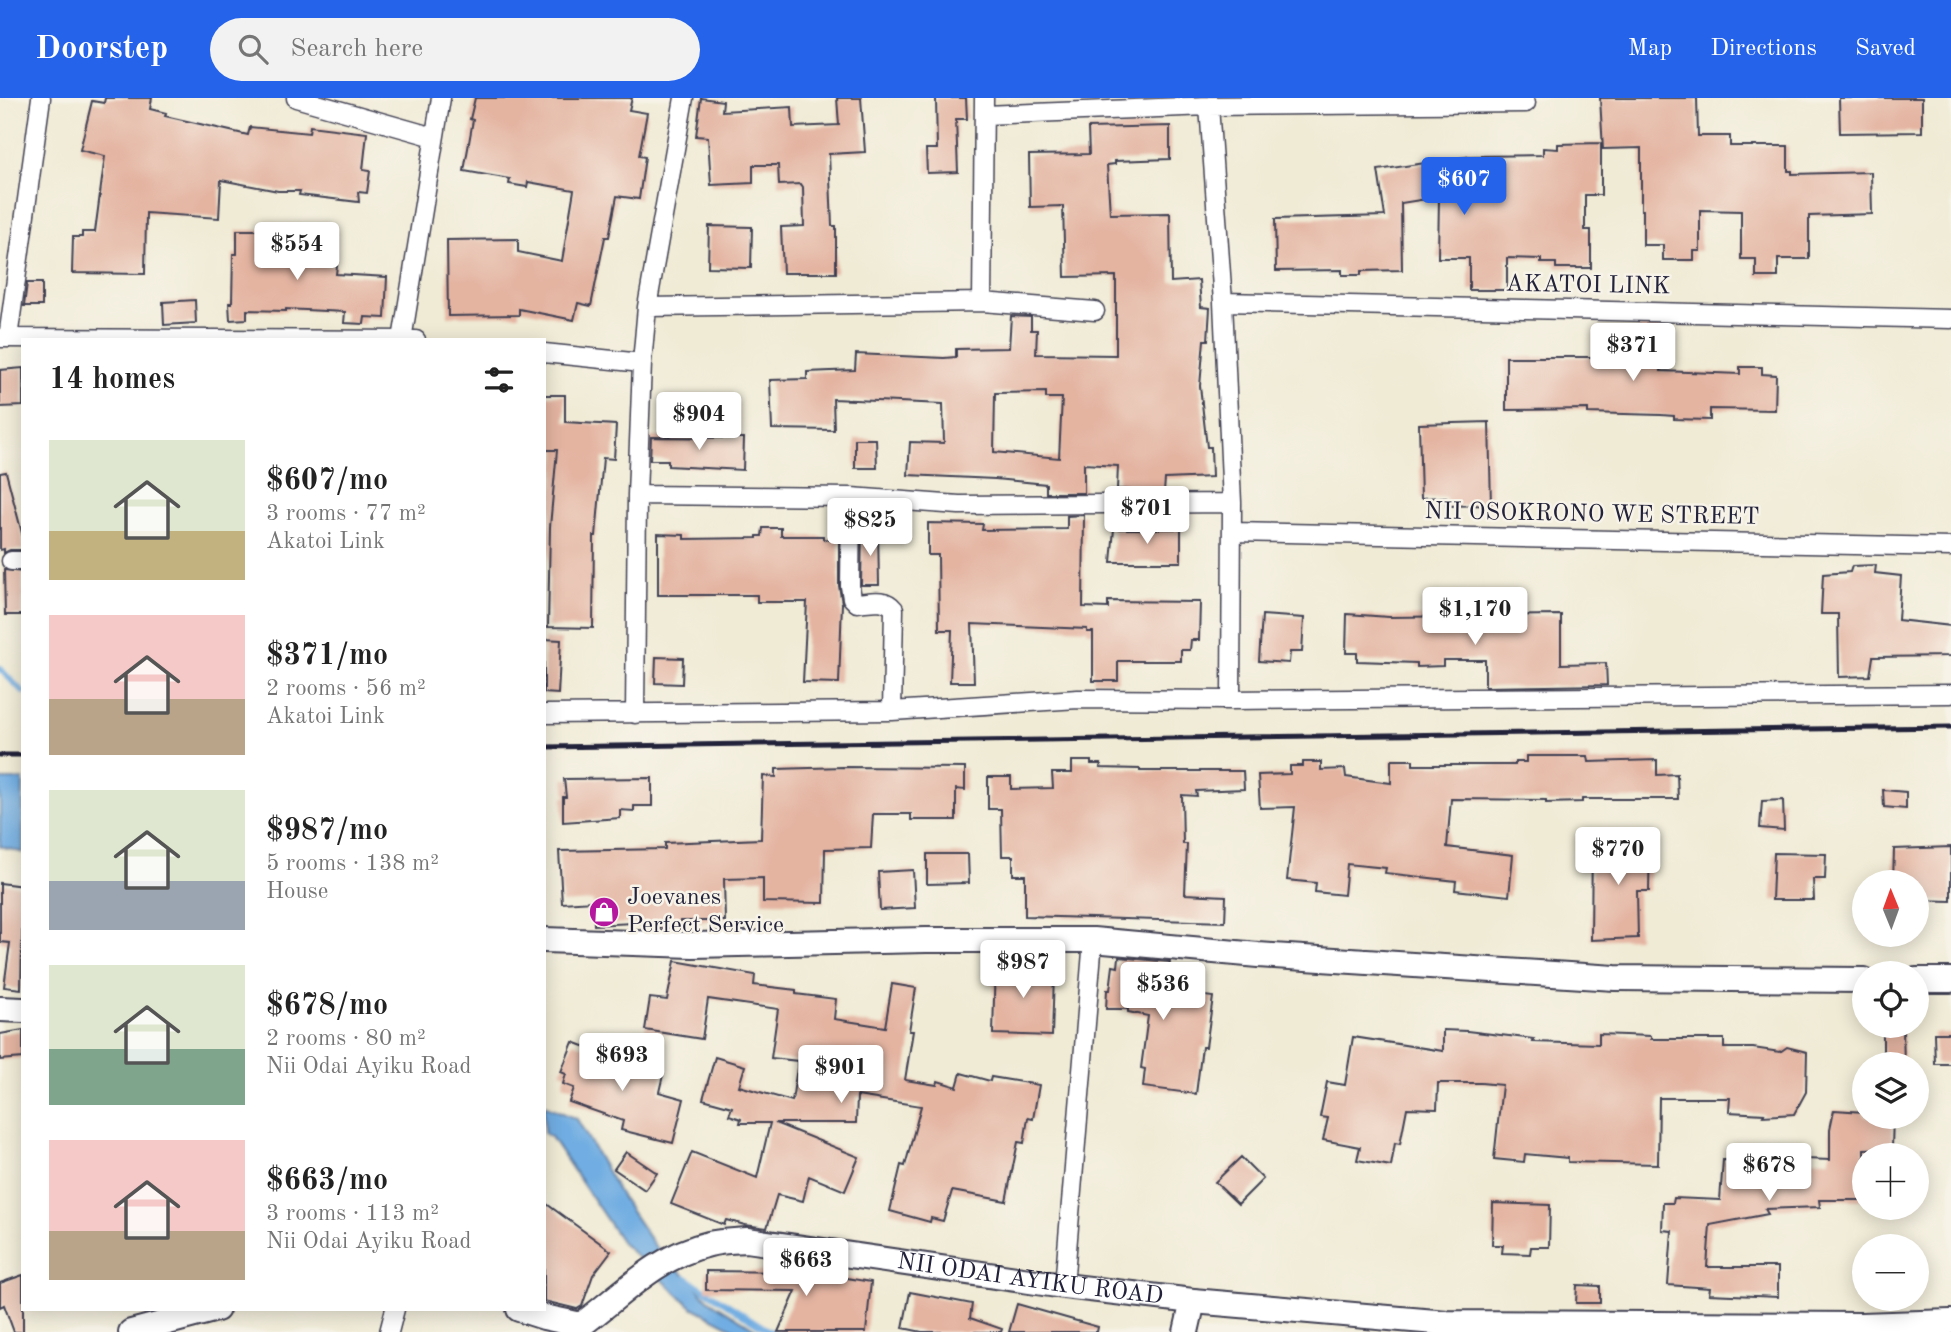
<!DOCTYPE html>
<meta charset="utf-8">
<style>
:root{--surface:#fff;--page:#f2f2f2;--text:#222;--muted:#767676;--accent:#2563eb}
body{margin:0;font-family:"Old Standard TT",serif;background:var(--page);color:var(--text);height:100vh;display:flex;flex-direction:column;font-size:26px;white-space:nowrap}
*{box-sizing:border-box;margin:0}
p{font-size:23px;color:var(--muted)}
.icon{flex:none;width:38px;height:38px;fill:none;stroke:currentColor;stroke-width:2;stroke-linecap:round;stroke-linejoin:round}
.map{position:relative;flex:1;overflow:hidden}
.details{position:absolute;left:21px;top:240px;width:525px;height:973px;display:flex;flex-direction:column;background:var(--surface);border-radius:0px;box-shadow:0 4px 18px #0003}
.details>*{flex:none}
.needle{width:46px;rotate:359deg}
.tools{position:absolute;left:1852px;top:772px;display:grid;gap:14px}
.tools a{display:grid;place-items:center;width:77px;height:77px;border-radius:50%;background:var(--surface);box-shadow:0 4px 18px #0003;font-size:35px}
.price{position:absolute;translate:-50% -60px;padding:0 16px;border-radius:7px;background:#fff;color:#222;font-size:23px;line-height:46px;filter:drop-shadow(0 2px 4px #0008)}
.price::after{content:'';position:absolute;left:50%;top:42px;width:21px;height:16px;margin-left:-10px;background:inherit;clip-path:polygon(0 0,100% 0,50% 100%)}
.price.active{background:var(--accent);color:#fff}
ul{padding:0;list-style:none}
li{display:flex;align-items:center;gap:21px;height:175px;padding:0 28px}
li span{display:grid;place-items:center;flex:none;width:196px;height:140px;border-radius:0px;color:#555}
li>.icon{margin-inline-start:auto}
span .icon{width:84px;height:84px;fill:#fffc;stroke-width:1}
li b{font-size:30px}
h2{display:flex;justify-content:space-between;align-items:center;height:84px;padding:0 28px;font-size:30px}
header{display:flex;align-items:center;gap:42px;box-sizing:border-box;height:98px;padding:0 35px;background:var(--accent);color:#fff}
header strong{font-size:33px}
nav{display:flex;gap:38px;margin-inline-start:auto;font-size:24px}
.search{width:490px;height:63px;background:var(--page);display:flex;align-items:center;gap:18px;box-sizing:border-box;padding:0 24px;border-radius:38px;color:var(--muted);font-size:26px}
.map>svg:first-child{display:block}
</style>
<header>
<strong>Doorstep</strong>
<div class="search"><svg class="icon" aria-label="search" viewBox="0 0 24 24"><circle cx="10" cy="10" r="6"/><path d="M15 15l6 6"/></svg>Search here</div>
<nav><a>Map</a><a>Directions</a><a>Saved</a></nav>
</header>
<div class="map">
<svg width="1951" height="1234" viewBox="0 0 1951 1234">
<rect width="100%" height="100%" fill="#f7f3e8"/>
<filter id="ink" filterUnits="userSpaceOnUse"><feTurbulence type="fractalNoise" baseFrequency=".0143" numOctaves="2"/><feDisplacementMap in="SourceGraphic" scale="14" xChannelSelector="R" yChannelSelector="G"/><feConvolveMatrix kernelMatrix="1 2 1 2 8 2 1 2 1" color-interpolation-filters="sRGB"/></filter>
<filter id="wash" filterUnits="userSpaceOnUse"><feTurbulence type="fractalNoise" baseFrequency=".00686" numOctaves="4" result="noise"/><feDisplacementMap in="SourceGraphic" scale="28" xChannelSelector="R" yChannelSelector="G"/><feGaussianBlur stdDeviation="1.57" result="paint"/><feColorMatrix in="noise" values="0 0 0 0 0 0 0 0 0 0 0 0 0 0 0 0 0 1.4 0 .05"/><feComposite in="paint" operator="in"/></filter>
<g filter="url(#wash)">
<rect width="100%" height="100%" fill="#f0ebd5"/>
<path fill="#71ade2" stroke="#4a688e" stroke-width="2" d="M0,682H23V755L0,748Z
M544,1007L577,1021L622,1100L654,1147L709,1202L760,1234H740L692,1209L623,1146L551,1039L544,1035Z"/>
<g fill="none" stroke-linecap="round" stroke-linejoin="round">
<path stroke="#71ade2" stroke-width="6" d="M0,571L23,594
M686,1180L771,1234"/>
</g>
<g id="blocks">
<path fill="#e4b4a1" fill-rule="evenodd" d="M105,0H152L150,11L166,15L165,18L248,37L250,29L309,35L310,28L367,35L363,72L370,73L367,95L358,94L359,104L299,97L300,93H278L221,82L219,120L146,115L145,176L72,175L73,139H82V134H95L105,58L80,52L92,3L104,5Z
M475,0H632L629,12L647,15L639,58L645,59L639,101L617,98L609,139H605L591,208L578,205L574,222L519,211V217L448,218L447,142L518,141V154L562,163L574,92L528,84L527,89L509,86L510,81L464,73L473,22L470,21Z
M701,0L723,3L722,13L792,9L793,29L839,27L837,0H861L865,54L829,56L832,128H836V175H783L781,129L804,128L803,89L801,86L779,87L778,67H753V85L711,87L708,39L696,38Z
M936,0H966L967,21H956L958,74L927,75L926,51H937Z
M1600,0H1697L1698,38H1730V48H1788V73H1792V76L1871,74L1872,116L1809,118V161H1778V179H1756V161H1741V113L1700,112V153H1694V162H1663V147H1643V112H1641V50L1603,51Z
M1839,0H1922V34L1840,35Z
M1170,28V61L1115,63V66L1107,67L1110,116L1170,115L1171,184L1199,182L1201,209L1210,210L1208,242H1204L1200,288L1207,349H1211L1212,379L1165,381L1164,394L1117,391L1118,368L1084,366V395H1046V386L995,381L908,377L910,344L944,345L943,306L833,301L834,332L772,331L770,282L807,281V274L855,272L856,256L944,260L956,259V251L1009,250L1011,218L1031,219V232H1037L1036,256L1116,257V178L1065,179L1063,108L1030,109L1029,57L1089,56L1088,30ZM1046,294V300H1062L1059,360L994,354L995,295Z
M1601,45V97H1585V132H1591V170H1556V165H1541V161L1507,160V192H1469V160H1438L1439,99L1401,105L1402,172L1361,173V177H1342V172L1276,173L1275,121L1385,118L1378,72L1472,58L1543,57V50L1558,51V46Z
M709,128L752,129L751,170L708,169Z
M237,132H289V166L337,168L336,176L387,179L385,220L365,219L364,226L344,225L345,214L286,211V213L247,212V221L230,222L229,205H232L233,156H237Z
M27,185H42V208H24Z
M195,202L196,225L164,227L163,204Z
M1639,228L1662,229L1661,273L1740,276V269H1762V276L1776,277L1775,312L1710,311V322L1674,321V318L1661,317L1588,315V311L1506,312V259H1603L1604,241H1639Z
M23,270V308L0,309V272Z
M544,297H565V324L616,327L614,361L603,360L596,438H594L593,530L548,529L550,429L557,352H544Z
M1489,324L1491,407L1446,408V399L1421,400L1419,326Z
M651,339L744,340L743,372L668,368V362H650Z
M855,341H876L877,370H855Z
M6,374L23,439V452H10L4,455V451L0,452V375Z
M1084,417L1083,509L1108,510V503L1200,504L1199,542H1191L1190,552H1181V563H1118V583H1093V534H1087V531L972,526L974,584H950L952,532H939L938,457H928V425L983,426L982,432L1067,431V418Z
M763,430H781V438H823V441L839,442V488L842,505L839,585L803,584L807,504H757V497H658V436L684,437V441L757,440V438H762Z
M878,431L879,487H861L862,432Z
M1114,431H1181V464H1111Z
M1876,467L1875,475L1901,478L1898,522L1951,528V558L1873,559L1870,578L1839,579L1838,516H1821L1823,476L1850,474L1852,468Z
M4,472L23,474V517H5Z
M1347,516L1389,519L1561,517V566L1606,565L1607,587L1485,589V562H1443V568L1417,569V565L1357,563V555H1346Z
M1262,517L1304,520L1302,554H1290L1289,565L1259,563Z
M544,541L561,542L558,596L544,595Z
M656,559L683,560L682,586L655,585Z
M1526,658H1588L1589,664L1657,662V677L1677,676L1678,701H1582V704L1546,705V702L1451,701L1447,749L1513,757L1509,798L1455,792L1456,783L1385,775L1386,770L1347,766L1344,797L1315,794L1316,785L1287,782L1295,709L1260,710L1258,677L1290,676V668H1303V664H1321V672L1345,671L1346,679L1391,685V662H1413V667H1515V664H1526Z
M1072,663H1091V666H1101L1100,670L1140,671V673H1243L1244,691L1196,693L1197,698L1182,697L1183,746H1187L1185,796L1226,798L1225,824L1025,818V777H1013V758H1002L1001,711H988V679H1011V691L1053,690L1052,675H1072Z
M844,669L965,670V692L956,691V722H911V716H873L871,750L825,751L824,805L763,804V780L724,781L725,823H680V829L654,831L653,824L594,827L593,803L562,805L559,753L665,751V745L761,741L763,678L776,679V671Z
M652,680V708H634V713L620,712V720L563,724V699H566L564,681Z
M1883,692L1906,694V711L1884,709Z
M1783,702L1784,732L1760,730L1762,703Z
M1592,741L1650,742L1649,793H1637L1638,840L1591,842Z
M1951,749V803L1916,802V784H1893L1894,751Z
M1774,755L1826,756L1825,781H1813L1814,802H1772Z
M927,756H968L969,785L927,786Z
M913,772L915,810L880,812L878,774Z
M0,785L23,788L21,891L4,889L10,845L0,844Z
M1119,859L1170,864L1168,877L1175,879L1173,894L1213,899L1206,949H1202L1196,996L1143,989L1145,971L1141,970L1148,918L1128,914V911H1106L1107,892H1110L1113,868L1118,869Z
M675,863L755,877L754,887L796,892V896L836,901L834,921L885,929L892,886L916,890L909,933H913L905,982L937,987L938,983L957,989L961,975L990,983L991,979L1039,987L1033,1021L1028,1020L1024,1045L1018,1044L1006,1103L952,1093L943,1123L931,1120L930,1124L890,1113L901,1067L905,1068L921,1008L857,998L856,1025H775L859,1059L845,1093L809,1078L803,1103L777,1097L767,1130L745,1127L726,1122L724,1127L671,1106L692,1054L757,1080L770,1025H740L741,1021L729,1017L732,1009L703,1001L715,959L745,968L739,988L792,1003L798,963L771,960L778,911L708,901L702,941L645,932L650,900L667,902Z
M995,865L1052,867V876H1054L1052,938L993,936Z
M23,932V960L0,962V936Z
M1443,932L1467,933L1534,941L1533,944L1599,946V936L1651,938V941H1724V950H1753L1780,954L1787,949L1807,954L1806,994L1794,1016L1763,1018L1764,1016L1729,1014L1730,1000H1659L1658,1066L1568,1064V1060L1525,1056L1524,1064L1494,1061L1502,987L1481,985H1438L1437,1011L1407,1010L1400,1046L1395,1045L1391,1068L1357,1062L1360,1049L1323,1042L1328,1020L1320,1019L1327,984L1345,987L1353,939L1443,953Z
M1903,933L1904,965H1883V934Z
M1934,935H1951V966H1935Z
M573,944L627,964L625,968L663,977L659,994L684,1001L673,1045L621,1032L623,1023L569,1004L574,990L563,986L566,976L561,974Z
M1834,1012L1864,1014V1018H1893L1892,1050L1864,1051V1102H1819L1820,1109L1765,1111L1768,1116L1710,1127L1707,1169H1778V1199L1709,1196L1710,1190L1668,1187L1672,1133L1662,1132L1663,1105H1673L1674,1100L1720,1102L1723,1062L1779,1063V1060L1830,1062V1031Z
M626,1054L657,1075L645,1092L614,1071Z
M1241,1059L1263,1081L1238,1106L1215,1084Z
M544,1104L611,1153L593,1177L582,1208L577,1211L544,1203Z
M1493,1105L1550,1107L1549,1149H1531L1530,1156L1502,1155L1503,1147H1492Z
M793,1171L871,1184L866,1234H778L796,1193L706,1192V1173L792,1174Z
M23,1177V1234H14L4,1207L0,1209V1185Z
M1577,1187L1600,1188V1205H1576Z
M910,1194L972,1206L970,1220L1002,1231L1001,1234H922L903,1230Z
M1017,1206L1098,1229L1097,1234H1009Z"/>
</g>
</g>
<g filter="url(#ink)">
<use href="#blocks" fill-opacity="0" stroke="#414052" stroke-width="2"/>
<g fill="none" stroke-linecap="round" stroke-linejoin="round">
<g stroke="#414052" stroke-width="21">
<path id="street" d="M296,0L434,39
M1209,8L1223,204L1232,405L1231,602
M985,17L1209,8L1526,5
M982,204L984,0
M1223,204L1951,221
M647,209L982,204L1095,213
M0,240L416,242
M8,240L41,0
M402,242L441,0
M544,255L642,265
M637,397L851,399L959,407L1232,405
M851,399L850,488L852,500L857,505C870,504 885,499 894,511L892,613
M1233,434L1951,449
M11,463H23
M544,616L892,613L1078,601L1231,602L1951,596
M635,616L637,397L642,265L647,209L684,0
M1064,1188L1093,842
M389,1234L395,1211"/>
</g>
<g stroke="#414052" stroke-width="28">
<g id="secondary">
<path d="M544,842L693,847L926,842H1093L1258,857L1615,880L1864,882"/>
<path d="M1916,882H1951"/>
<path d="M0,911L23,912"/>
<path id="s1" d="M519,1211L544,1219L581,1227C623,1196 657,1158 709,1146C721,1143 734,1143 747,1142L1064,1188L1193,1203L1447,1225L1861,1227L1951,1224"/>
<path d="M131,1234L217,1211"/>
<path d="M1186,1234L1193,1203"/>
</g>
</g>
<use href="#street" stroke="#fff" stroke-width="18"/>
<use href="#secondary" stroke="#fff" stroke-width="24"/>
<path stroke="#22223b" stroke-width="5" d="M544,649L1951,629
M0,657H23"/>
</g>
</g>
<defs>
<g id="shop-disc" transform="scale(1.575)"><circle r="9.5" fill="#b5179e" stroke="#f7f3e8"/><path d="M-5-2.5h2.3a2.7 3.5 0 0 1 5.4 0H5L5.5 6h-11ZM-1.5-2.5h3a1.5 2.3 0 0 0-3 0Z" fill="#fff"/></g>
</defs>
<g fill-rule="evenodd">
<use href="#shop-disc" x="604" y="814"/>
</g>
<g text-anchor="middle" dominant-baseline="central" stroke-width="5" stroke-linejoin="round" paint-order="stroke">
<g font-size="24" fill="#22223b" stroke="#f7f3e8">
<text transform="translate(1588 188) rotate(1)">AKATOI LINK</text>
<text transform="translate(1592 417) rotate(1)">NII OSOKRONO WE STREET</text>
<text stroke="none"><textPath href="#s1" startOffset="541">NII ODAI AYIKU ROAD</textPath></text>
</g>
<g font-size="24" fill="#22223b" stroke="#f7f3e8" text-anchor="start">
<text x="627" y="800">Joevanes<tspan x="627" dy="28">Perfect Service</tspan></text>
</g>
</g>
</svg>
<div class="tools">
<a><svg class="needle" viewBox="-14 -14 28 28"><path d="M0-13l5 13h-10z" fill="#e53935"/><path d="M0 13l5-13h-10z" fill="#767676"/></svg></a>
<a><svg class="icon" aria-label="locate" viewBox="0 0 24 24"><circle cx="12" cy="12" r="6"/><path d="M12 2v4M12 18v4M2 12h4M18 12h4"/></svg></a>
<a><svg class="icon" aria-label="layers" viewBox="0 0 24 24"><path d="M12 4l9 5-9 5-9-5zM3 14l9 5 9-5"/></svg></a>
<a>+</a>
<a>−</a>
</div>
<b class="price active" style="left:1464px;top:119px">$607</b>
<b class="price" style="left:297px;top:184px">$554</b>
<b class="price" style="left:1633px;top:285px">$371</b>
<b class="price" style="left:699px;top:354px">$904</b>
<b class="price" style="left:1147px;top:448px">$701</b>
<b class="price" style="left:870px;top:460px">$825</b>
<b class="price" style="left:1475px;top:549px">$1,170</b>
<b class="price" style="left:1618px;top:789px">$770</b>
<b class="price" style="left:1023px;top:902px">$987</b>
<b class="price" style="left:1163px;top:924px">$536</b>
<b class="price" style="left:622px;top:995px">$693</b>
<b class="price" style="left:841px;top:1007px">$901</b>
<b class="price" style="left:1769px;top:1105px">$678</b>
<b class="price" style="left:806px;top:1200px">$663</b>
<section class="details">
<h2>14 homes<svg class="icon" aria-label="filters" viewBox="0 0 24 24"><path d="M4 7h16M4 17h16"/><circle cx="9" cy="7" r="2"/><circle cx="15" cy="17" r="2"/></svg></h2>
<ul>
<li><span style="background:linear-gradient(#dfe7d0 65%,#c2b280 0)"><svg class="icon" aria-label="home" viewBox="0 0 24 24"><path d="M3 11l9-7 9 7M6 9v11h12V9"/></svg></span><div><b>$607/mo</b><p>3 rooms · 77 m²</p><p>Akatoi Link</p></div></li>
<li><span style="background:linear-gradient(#f6c9c9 60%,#b9a48a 0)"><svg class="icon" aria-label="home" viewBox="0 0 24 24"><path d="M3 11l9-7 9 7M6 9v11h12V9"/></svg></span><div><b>$371/mo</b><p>2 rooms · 56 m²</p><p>Akatoi Link</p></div></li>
<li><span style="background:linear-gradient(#dfe7d0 65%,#9aa5b1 0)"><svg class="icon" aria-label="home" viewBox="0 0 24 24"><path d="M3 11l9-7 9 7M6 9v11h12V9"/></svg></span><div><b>$987/mo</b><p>5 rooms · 138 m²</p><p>House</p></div></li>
<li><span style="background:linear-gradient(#dfe7d0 60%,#7fa58c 0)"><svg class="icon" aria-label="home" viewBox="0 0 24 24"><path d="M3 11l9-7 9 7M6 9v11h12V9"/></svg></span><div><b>$678/mo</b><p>2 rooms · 80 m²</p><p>Nii Odai Ayiku Road</p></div></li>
<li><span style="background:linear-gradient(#f6c9c9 65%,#b9a48a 0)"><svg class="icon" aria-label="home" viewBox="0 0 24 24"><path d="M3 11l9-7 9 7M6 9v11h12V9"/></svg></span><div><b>$663/mo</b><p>3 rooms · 113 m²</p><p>Nii Odai Ayiku Road</p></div></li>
</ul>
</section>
</div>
